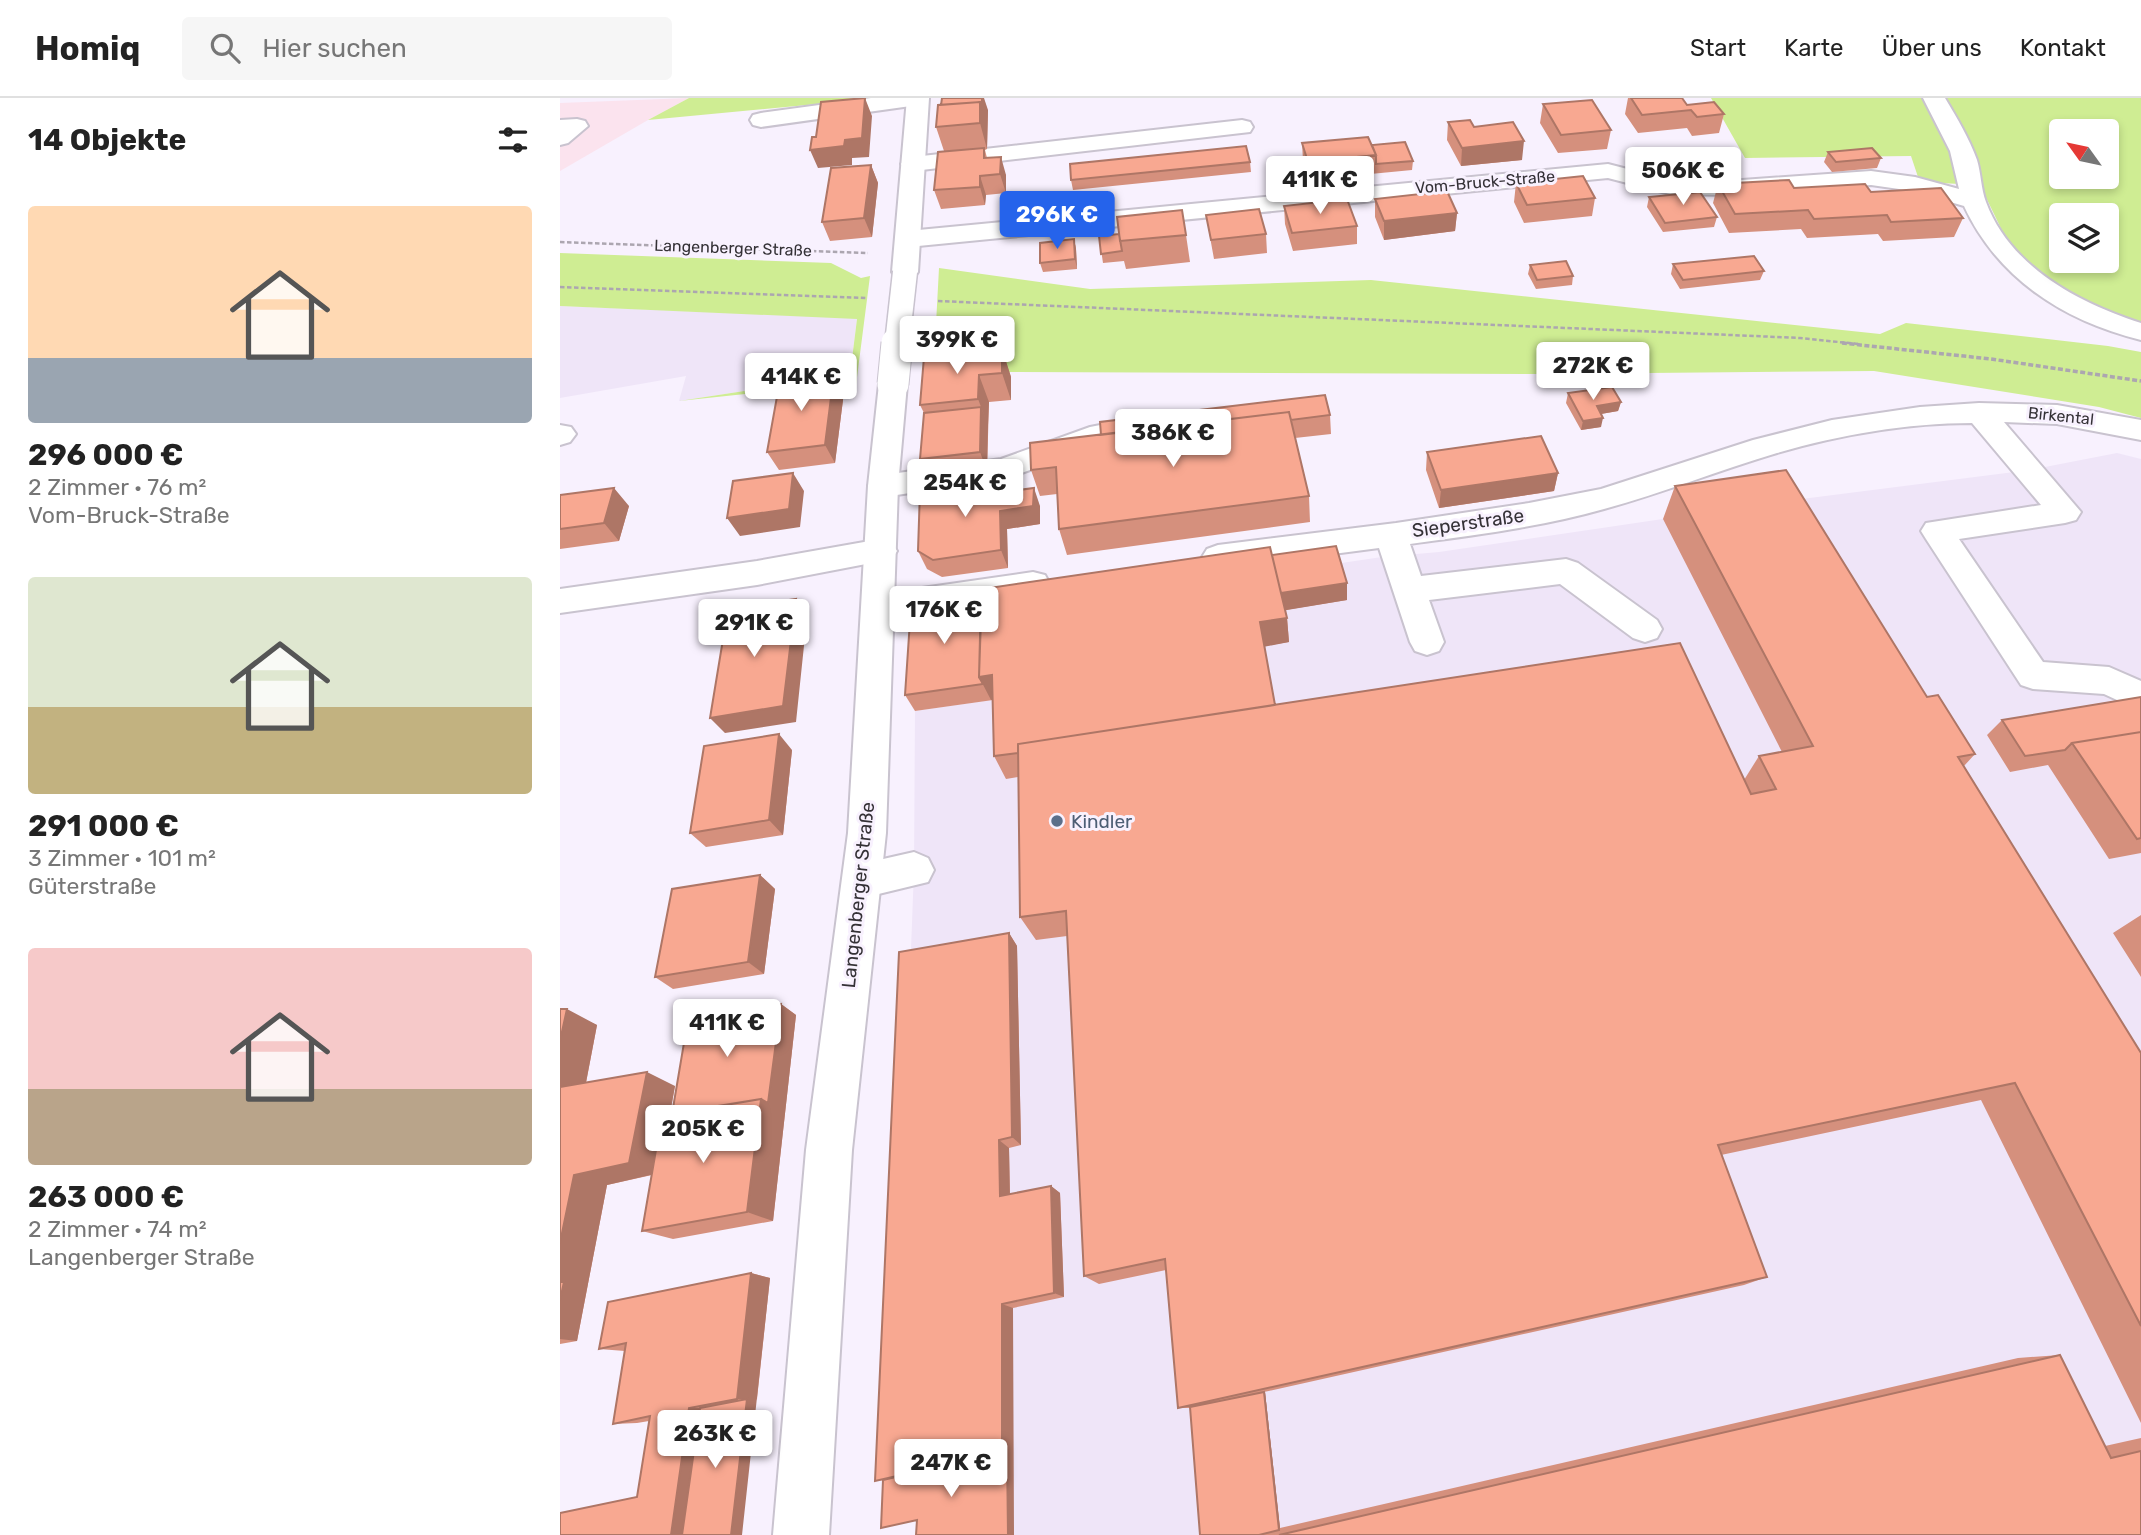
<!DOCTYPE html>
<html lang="de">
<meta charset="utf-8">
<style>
:root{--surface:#fff;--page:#f6f6f6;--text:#222;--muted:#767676;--line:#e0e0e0;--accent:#2563eb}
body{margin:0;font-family:Rubik,sans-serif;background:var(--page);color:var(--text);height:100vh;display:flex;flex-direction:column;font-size:26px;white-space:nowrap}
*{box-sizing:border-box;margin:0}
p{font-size:23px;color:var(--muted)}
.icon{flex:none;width:38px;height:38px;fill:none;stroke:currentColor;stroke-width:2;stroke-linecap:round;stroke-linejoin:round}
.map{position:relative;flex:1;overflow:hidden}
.details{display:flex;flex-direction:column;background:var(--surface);width:560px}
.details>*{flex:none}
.needle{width:46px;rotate:303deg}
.buttons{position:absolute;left:1489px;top:21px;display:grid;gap:14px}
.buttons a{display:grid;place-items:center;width:70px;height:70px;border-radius:7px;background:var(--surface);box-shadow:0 4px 10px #0003;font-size:35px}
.price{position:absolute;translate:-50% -60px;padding:0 16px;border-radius:7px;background:#fff;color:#222;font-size:23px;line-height:46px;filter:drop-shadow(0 2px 4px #0008)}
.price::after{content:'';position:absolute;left:50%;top:42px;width:21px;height:16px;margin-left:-10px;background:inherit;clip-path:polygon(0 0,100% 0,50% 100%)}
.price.on{background:var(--accent);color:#fff}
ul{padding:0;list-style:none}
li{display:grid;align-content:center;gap:14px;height:371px;padding:0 28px}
li span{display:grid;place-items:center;height:217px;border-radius:7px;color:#555}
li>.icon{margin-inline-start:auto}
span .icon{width:126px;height:126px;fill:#fffc;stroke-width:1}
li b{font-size:30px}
h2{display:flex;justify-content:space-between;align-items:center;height:84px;padding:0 28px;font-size:30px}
header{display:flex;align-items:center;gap:42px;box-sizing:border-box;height:98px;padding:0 35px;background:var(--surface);border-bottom:2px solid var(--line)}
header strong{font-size:33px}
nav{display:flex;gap:38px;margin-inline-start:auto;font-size:24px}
.search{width:490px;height:63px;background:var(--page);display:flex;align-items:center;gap:18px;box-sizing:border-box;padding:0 24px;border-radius:7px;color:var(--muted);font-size:26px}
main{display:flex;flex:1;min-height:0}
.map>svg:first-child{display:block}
</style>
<header>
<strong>Homiq</strong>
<div class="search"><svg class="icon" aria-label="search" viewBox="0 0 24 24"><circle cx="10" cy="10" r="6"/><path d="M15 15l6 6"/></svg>Hier suchen</div>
<nav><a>Start</a><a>Karte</a><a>Über uns</a><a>Kontakt</a></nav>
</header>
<main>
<section class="details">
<h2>14 Objekte<svg class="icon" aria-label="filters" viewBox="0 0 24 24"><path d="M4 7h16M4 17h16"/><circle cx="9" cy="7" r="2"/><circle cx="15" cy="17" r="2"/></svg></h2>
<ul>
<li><span style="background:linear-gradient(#ffd9b3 70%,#9aa5b1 0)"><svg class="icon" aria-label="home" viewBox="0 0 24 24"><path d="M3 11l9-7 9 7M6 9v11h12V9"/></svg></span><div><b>296 000 €</b><p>2 Zimmer · 76 m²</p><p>Vom-Bruck-Straße</p></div></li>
<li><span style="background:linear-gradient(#dfe7d0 60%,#c2b280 0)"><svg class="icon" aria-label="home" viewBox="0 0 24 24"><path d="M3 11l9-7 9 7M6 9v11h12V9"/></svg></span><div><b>291 000 €</b><p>3 Zimmer · 101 m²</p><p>Güterstraße</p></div></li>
<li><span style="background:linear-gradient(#f6c9c9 65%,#b9a48a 0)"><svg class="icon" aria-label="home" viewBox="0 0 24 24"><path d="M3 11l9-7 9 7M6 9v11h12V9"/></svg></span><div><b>263 000 €</b><p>2 Zimmer · 74 m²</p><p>Langenberger Straße</p></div></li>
</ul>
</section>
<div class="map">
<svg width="1581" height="1437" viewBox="0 0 1581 1437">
<rect width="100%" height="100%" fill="#f8f1fe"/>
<path fill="#fbe3ee" d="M129,0L88,22L0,73V5Z"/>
<path fill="#efe5f8" d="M0,208L297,220L290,277L119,303L126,278L0,300Z
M1557,355L1581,361V1437H364V1421L331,1380L354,772L355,613L431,602L433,516L822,459L879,454L1211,405L1470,372Z"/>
<path fill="#cfed93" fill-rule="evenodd" d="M129,0H321L88,22Z
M1151,0H1581V229L1491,189L1448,145L1420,87L1380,85L1358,79L1351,58L1185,60ZM1502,33H1547V79H1502ZM1502,117H1547V163H1502Z
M0,155L271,165L301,180L310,178L296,287L289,285L119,303L290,277L297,221L0,208Z
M379,170L530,191L811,182L1320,236L1346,225L1548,248L1581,254V320L1539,309L1314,273L983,276L448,274L373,282Z"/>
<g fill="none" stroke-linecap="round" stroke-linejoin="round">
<g stroke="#c9c3cf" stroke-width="4">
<path id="minor" d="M311,0H369L366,5L358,7L201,29L193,27L190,22L193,17L201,15Z
M1363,0H1385C1397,20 1409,40 1417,62C1421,75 1421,91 1426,104C1450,169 1519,205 1581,225V242C1504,223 1438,181 1404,108L1353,93L1311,87L1168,97L1110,96L1048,80L348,149L339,146L335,141L339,136L348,133L1048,66L1110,82L1168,83L1311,73L1355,79L1399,91L1390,53Z
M17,21L25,23L28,28L8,45L0,47V22Z
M682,22L690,24L693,29L690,34L353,73L345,71L341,66L345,61L353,59Z
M1419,305L1497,307L1581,322V342L1497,326L1444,324L1521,414L1516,422L1505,425L1399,441L1483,564L1549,569L1581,583V613L1544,596L1473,591L1461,587L1366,441L1361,433L1366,425L1481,407L1412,325C1347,325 1279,337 1217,355C1159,372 1103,395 1044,411C981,429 914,437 850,446L861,478L1006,461L1018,465L1097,522L1102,531L1097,540L1085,544L1073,540L1000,486L869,502L884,544L879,553L867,557L855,553L850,544L819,450L658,471L647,467L642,459L647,451L658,447L836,425L969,405L1041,391L1193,342L1272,322L1360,309Z
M581,319L591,322L596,329L591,336L545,345L445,381L323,399L312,395L308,388L312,381L323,377L441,361L530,329Z
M0,327L11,329L16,336L10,344L0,347Z
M321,441L332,445L337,453L332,461L197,487L0,515V491L197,463Z
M473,474L485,477L490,486L485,495L473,498L320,522L308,518L303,509L308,500L320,496Z
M354,754L368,760L374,772L368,784L302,800L288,795L282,782L288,769Z"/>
</g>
<g stroke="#c9c3cf" stroke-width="4">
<path id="major" d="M347,0H369L358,174L354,179L345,182L336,179L332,174Z
M333,277L343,280L347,286L338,388L326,735L292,1052L269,1437H213L246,1052L288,735L308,388L319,286L323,280Z"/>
</g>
<path stroke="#aca6b0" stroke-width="2.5" stroke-dasharray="4.5 2.5" stroke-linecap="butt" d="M0,144L308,155
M0,189L306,200
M378,203L1240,240L1298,246"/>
<path stroke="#aca6b0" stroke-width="3.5" stroke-dasharray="5 2.5" stroke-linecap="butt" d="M1282,245L1431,261L1581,283"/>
<use href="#minor" fill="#fff" fill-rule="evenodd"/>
<use href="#major" fill="#fff" fill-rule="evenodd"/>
<g stroke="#c9c3cf" stroke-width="27" stroke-linecap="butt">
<path id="major-bridge-far1" d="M337,246L345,174"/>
</g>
<g stroke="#c9c3cf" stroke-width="33" stroke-linecap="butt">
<path id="major-bridge" d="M333,286L337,245"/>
</g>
<use href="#major-bridge-far1" stroke="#fff" stroke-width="24"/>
<use href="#major-bridge" stroke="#fff" stroke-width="31"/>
</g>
<path fill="#d5907d" d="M1068,0H1122L1127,7L1164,16L1159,35L1132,38L1127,30L1078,35L1065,16Z
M983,6L1051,32L1047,51L998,55L980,25Z
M381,7L428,12L427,51L425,52L427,60L446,77V95L426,97L425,107L381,111L374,92L384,53L376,29Z
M888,24L962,62L901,68L887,42Z
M742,45L812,47L853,63L852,72L748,82L743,63Z
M1268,54L1321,60L1317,70L1272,74L1264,64Z
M690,64L691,74L513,92L511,82Z
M311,67L318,85L312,139L270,143L262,124Z
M956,85L1035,100L1032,118L964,125L954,104Z
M1158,86L1311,94L1403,120L1394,139L1323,143L1318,136L1247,140L1241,131L1169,135L1153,105Z
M1089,99L1157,119L1154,129L1103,134L1087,109Z
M815,101L897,115L895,133L824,142L815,119Z
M724,108L797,128V146L733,153L725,126Z
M646,117L706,136L707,155L654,161Z
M626,137L630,164L566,171L564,163L543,165L539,138Z
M514,141L516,151L517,171L483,174L480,165Z
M1113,166L1204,173L1200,182L1120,191L1111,176Z
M970,167L1013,178L1012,187L976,191L968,176Z
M442,251L451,279V302L429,304L427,373L368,379L360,361L364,315L360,307Z
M274,276L284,294L275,365L219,372L207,354Z
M1008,295L1061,304L1058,313L1041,316V329L1021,332L1006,305Z
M770,317L771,336L735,340L749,398L750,424L507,457L499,431L497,396L480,398L471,372L470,345Z
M867,354L998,375L994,393L879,410L866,372Z
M1115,388L1367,599L1415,656L1404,668L1581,955V1325L1421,1002L1161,1057L1207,1179L1184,1187L704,1294H705L720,1430L1458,1260L1500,1257L1545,1348L1581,1340V1437H640L630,1310H618L606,1172L539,1186L524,1178L507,838L476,842L460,819L458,679L446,681L434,658L433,602L355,613L345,597L421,499L712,457L787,485V502L725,512L727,520L729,544L704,548L715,607L1184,682L1199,658L1222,654L1103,421Z
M440,395L480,408V426L447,431L448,470L382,479L367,471L358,453Z
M0,397L69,408L59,443L0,451Z
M1581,599V755L1549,761L1488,667L1450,674L1427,637L1442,622Z
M232,652L223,737L146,749L130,735Z
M200,777L215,791L204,876L113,891L95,879Z
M1581,817V879L1553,835Z
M449,835L457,848L461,1047L449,1050L450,1096L491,1088L500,1095L504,1199L453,1210V1353L357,1422L324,1382L315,1383Z
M221,906L236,917L213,1123L113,1141L82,1133L92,1077L47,1087L17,1243L0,1246V911L37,927L26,985L115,988L110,1016H112Z
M191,1175L210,1180L197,1301L77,1399L89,1323L77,1325L53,1326L65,1253L39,1251Z"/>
<path fill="#ae7666" d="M305,0L312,18L309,59L292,60V67L258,70L250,52L285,42Z
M422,0H424L428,12L427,51L420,25V4Z
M964,43L962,62L901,68L902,50Z
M441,59L446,77V95L440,76Z
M311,67L318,85L312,139L304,120Z
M420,78L426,97L425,107L420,89Z
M897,115L895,133L824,142V123Z
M514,141L516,151L517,171L515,161Z
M442,251L451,279V302L442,275Z
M274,276L284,294L275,365L265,347Z
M419,277L429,304L428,327L418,301Z
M1061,304L1058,313L1035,317L1037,308Z
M421,309L428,327L427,373L420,354Z
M1043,320L1041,329L1021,332L1023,323Z
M233,375L244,393L240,429L180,438L167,420Z
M998,375L994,393L879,410L881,392Z
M435,384L442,402L474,390L480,408V426L447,431L448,470L441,452L440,413L436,395Z
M54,390L69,408L59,443L44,425Z
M787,485V502L721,513L720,495Z
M425,499L444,600L431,602L419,579Z
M236,501L247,519L236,624L165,635L150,620Z
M727,520L729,544L703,549L700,524Z
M219,636L232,652L223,737L209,722Z
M200,777L215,791L204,876L188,864Z
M449,835L457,848L461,1047L452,1039Z
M221,906L236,917L213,1123L187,1114L201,1001Z
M7,911L37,927L22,1005L0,996V943Z
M87,974L115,988L99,1075L47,1087L17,1243L0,1241V1202L4,1184L0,1183V1145L14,1077Z
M439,1042L449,1050L450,1104L440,1098Z
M491,1088L500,1095L504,1199L494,1195Z
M191,1175L210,1180L182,1437H171L187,1301H177Z
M442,1206L453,1210L454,1437H448L447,1353L442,1354Z
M704,1294H705L720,1430L719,1432Z
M129,1310H151L134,1437H111Z"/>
<path fill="#f8a891" stroke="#ae7666" stroke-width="2" d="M305,0L302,40L285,42L284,48L250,52L252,39H256L261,4Z
M382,0H422V12L420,4L381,7Z
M1071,0H1122L1127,7L1154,4L1164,16L1137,19L1131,12L1082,17Z
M1032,2L1051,32L1001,37L983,6Z
M420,4V25L376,29L378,7Z
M910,22L914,29L953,24L964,43L902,50L888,24Z
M808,39L816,57L748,64L742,45Z
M845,44L853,63L816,66V57L812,47Z
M686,48L690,64L511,82L510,66Z
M424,50V60L441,59L440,76L420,78V89L374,92L378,54Z
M1312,50L1321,60L1276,64L1268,54Z
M311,67L304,120L262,124L271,70Z
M1023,78L1035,100L967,107L956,85Z
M1229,82L1234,90L1305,86L1311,94L1381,90L1403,120L1331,124L1327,117L1254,121L1248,112L1175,116L1158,86Z
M887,93L897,115L824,123L815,101Z
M1140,94L1157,119L1105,125L1089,99Z
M787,101L797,128L732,135L724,108Z
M699,111L706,136L651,142L646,117Z
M622,112L626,137L560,143L557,119Z
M559,136L562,153L541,156L539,138Z
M514,141L515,161L480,165V145Z
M1194,158L1204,173L1123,182L1113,166Z
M1006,163L1013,178L977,182L970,167Z
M442,251V275L419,277L418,301L360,307L364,259Z
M274,276L265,347L207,354L220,282Z
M1052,289L1061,304L1037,308L1043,320L1023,323L1008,295Z
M765,297L770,317L731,322L729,314L541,337L540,324Z
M421,309L420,354L360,361L364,315Z
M729,314L749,398L499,431L496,369L471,372L470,345Z
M981,338L998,375L881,392L867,354Z
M1226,372L1367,599L1378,597L1415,656L1398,659L1581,955V1228L1455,985L1158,1047L1207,1179L618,1310L605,1161L524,1178L506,813L460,819L458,646L1120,545L1191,696L1216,691L1199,658L1253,648L1115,388Z
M233,375L229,411L167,420L173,383Z
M435,384L436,395L474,390L473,408L440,413L441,452L373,462L358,453L360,392Z
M54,390L44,425L0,431V397Z
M776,448L787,485L721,495L712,457Z
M710,449L727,520L700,524L715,607L458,646V655L434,658L432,577L419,579L422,491Z
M421,499L419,579L423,586L345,597L351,508Z
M236,501L223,608L150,620L168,511Z
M1581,599V634L1512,645L1505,652L1465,658L1442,622Z
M1581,634V740L1577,741L1512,645Z
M219,636L209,722L130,735L144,648Z
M200,777L188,864L95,879L112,791Z
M449,835L452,1039L439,1042L440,1098L491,1088L494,1195L442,1206V1354L315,1383L339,854Z
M221,906L208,1005L201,1001L112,1016L128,921Z
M0,911H7L0,943Z
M87,974L69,1065L14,1077L0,1145V989Z
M201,1001L187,1114L82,1133L102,1017Z
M191,1175L177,1301L129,1310L111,1437H0V1415L77,1399L90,1318L53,1326L66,1245L39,1251L48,1204Z
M0,1184H4L0,1202Z
M1500,1257L1551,1360L1581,1353V1437H719Z
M704,1294L719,1432L699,1437H640L630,1309Z
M187,1301L171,1437H122L140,1310Z
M447,1353L448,1437H356L357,1422L321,1430L323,1382Z"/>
<circle fill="#5c6f8a" stroke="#f8f1fe" stroke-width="2.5" cx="497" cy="723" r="7"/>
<g text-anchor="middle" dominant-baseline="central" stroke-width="6" stroke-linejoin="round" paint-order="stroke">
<g font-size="16" fill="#343136" stroke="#f8f1fe">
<text transform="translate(925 84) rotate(-5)">Vom-Bruck-Straße</text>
<text transform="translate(173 150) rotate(2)">Langenberger Straße</text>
<text transform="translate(1501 318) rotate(6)">Birkental</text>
</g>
<g font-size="19" fill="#343136" stroke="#f8f1fe">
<text transform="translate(908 425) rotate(-8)">Sieperstraße</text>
<text transform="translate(298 797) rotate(-84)">Langenberger Straße</text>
</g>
<g font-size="19" fill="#4e5e75" stroke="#f8f1fe" text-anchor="start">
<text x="511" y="723">Kindler</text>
</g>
</g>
</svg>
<div class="buttons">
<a><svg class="needle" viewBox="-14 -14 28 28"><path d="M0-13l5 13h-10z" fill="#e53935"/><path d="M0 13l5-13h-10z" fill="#767676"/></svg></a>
<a><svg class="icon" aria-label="layers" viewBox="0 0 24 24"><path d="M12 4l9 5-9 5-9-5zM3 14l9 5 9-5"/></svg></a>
</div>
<b class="price" style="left:1123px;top:109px">506K €</b>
<b class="price" style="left:760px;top:118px">411K €</b>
<b class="price on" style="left:497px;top:153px">296K €</b>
<b class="price" style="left:397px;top:278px">399K €</b>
<b class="price" style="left:1033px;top:304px">272K €</b>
<b class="price" style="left:241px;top:315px">414K €</b>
<b class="price" style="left:613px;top:371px">386K €</b>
<b class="price" style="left:405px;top:421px">254K €</b>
<b class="price" style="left:384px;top:548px">176K €</b>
<b class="price" style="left:194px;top:561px">291K €</b>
<b class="price" style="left:167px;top:961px">411K €</b>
<b class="price" style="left:143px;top:1067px">205K €</b>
<b class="price" style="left:155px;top:1372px">263K €</b>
<b class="price" style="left:391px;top:1401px">247K €</b>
</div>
</main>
